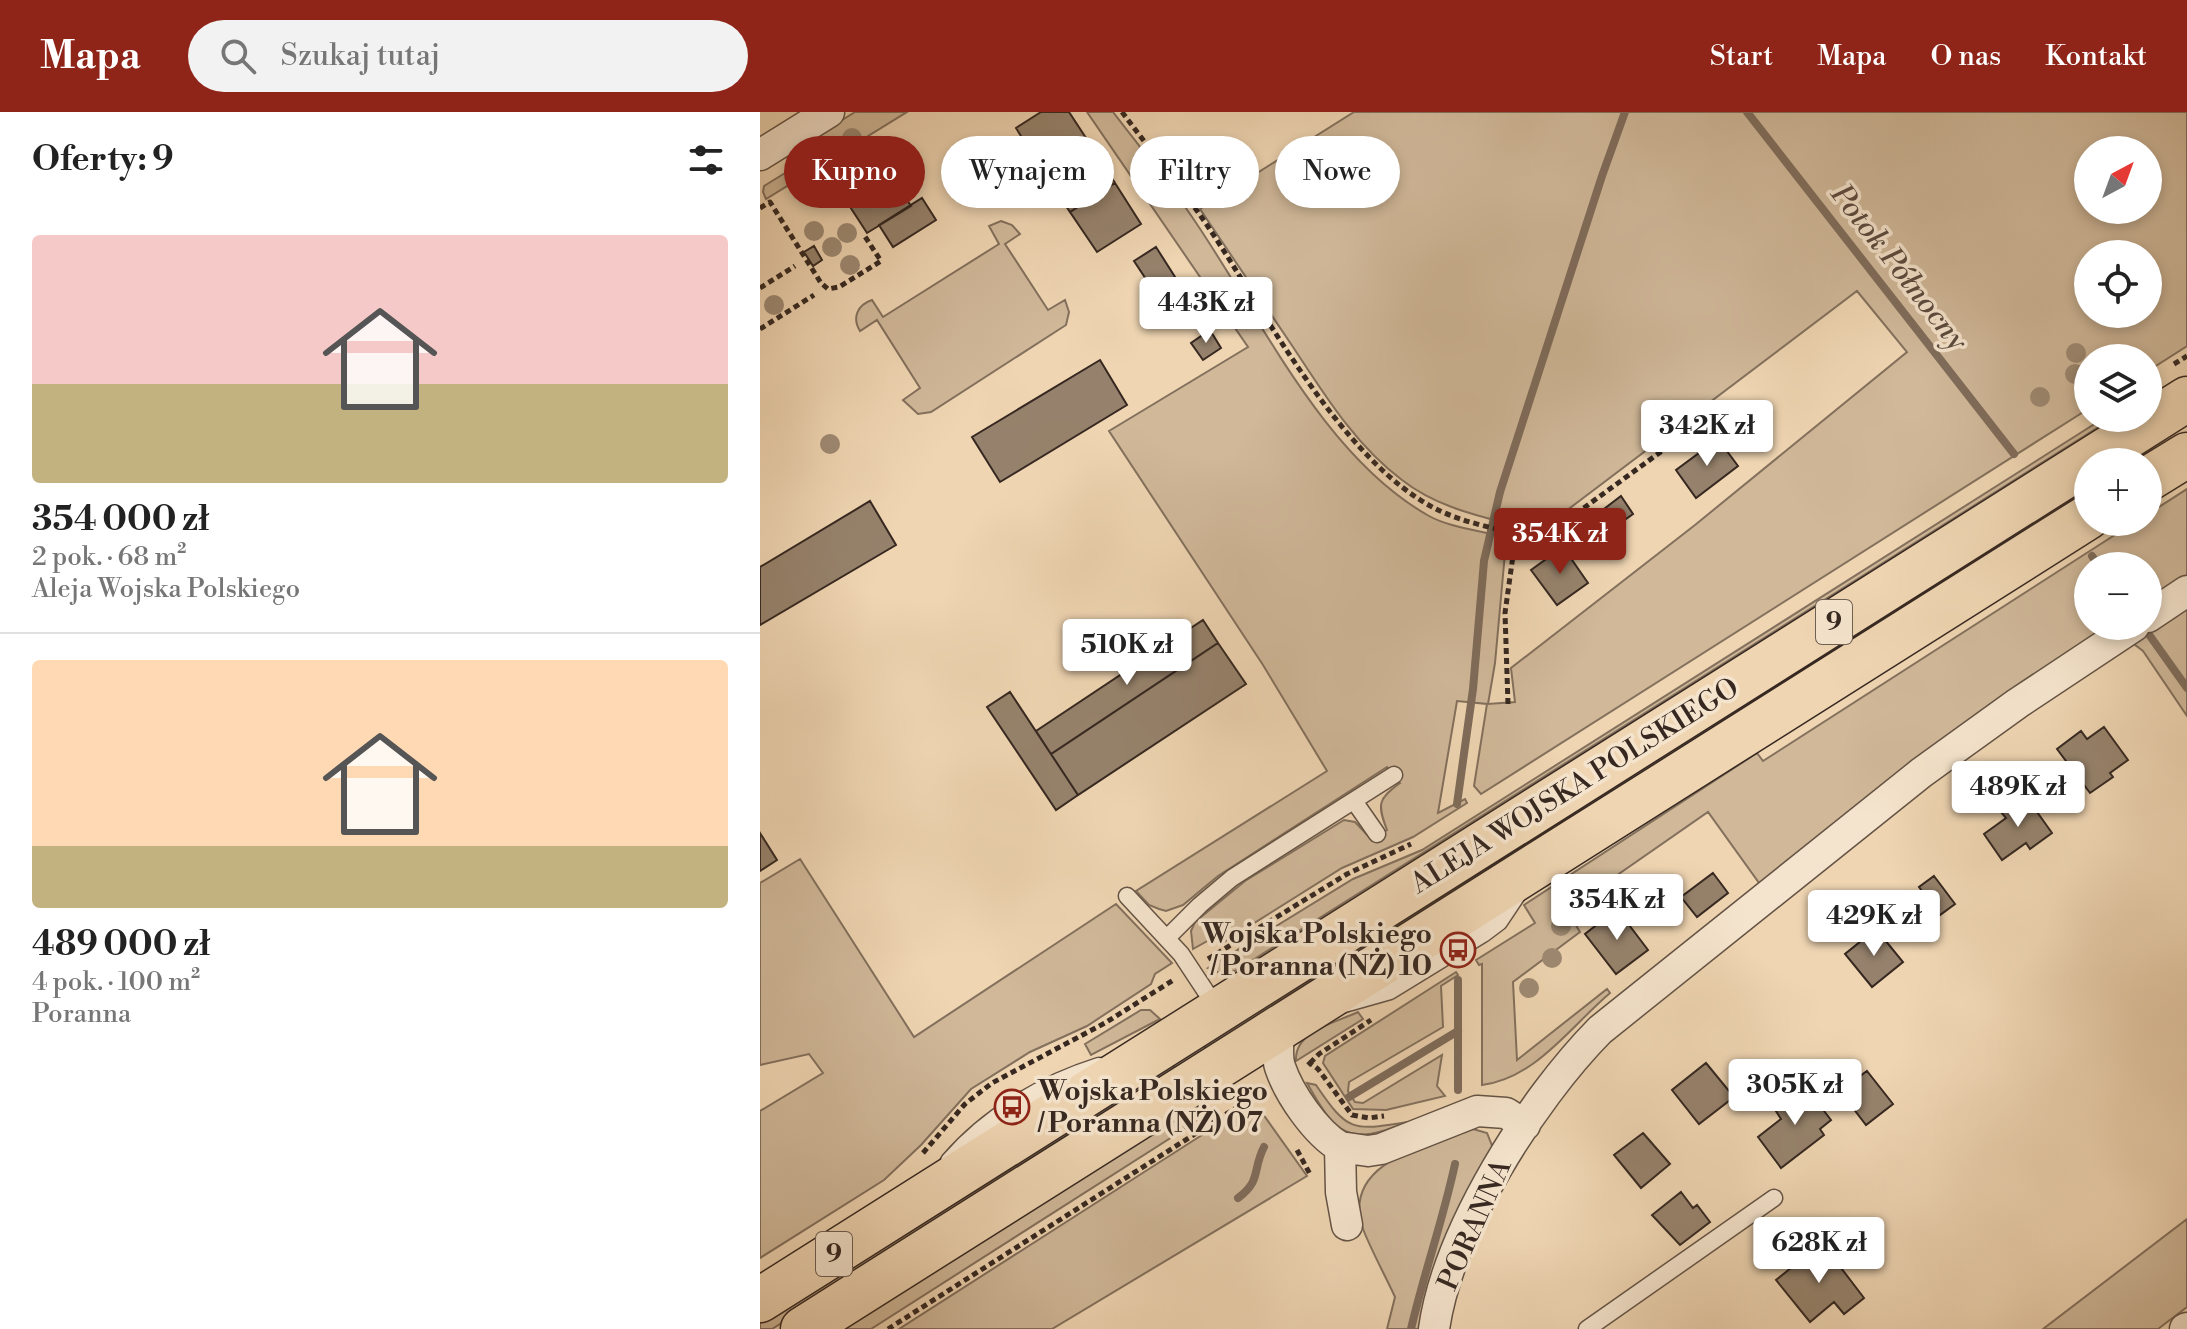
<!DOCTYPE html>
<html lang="pl">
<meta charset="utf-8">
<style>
:root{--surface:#fff;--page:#f2f2f2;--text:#222;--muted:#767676;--line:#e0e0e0;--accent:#8f2418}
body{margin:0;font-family:"Libre Bodoni",serif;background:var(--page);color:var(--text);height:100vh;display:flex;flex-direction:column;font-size:30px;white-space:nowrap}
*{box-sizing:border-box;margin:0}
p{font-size:26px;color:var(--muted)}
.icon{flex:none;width:44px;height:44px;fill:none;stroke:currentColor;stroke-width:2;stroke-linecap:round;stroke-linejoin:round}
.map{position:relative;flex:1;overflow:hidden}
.side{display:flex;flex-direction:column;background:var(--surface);width:760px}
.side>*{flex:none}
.guide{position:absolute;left:24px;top:24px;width:760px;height:72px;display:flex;gap:16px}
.needle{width:52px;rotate:41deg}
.controls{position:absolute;left:1314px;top:24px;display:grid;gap:16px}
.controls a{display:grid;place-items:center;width:88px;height:88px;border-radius:50%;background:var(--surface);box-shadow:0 4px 12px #0003;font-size:40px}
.price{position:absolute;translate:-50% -68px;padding:0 18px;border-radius:8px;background:#fff;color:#222;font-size:26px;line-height:52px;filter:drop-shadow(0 2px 4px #0008)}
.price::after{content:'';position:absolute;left:50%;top:48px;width:24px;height:18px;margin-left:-12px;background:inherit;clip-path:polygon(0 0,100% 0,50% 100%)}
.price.selected{background:var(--accent);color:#fff}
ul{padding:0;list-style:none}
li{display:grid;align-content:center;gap:16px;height:424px;padding:0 32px}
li+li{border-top:2px solid var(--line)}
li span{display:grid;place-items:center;height:248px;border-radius:8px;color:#555}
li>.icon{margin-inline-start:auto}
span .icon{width:144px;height:144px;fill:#fffc;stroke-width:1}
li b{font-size:34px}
h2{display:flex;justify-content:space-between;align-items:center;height:96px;padding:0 32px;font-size:34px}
.chip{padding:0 28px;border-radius:36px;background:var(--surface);box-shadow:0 4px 12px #0003;font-size:28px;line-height:72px}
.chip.selected{background:var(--accent);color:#fff}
header{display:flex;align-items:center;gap:48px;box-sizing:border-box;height:112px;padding:0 40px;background:var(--accent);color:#fff}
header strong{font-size:38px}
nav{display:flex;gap:44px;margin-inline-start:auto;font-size:28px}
.search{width:560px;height:72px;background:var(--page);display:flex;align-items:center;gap:20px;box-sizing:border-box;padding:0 28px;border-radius:44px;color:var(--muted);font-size:30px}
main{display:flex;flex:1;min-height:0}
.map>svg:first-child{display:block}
</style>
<header>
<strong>Mapa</strong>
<div class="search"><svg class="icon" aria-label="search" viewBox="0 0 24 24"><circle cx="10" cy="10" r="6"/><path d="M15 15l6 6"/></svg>Szukaj tutaj</div>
<nav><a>Start</a><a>Mapa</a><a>O nas</a><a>Kontakt</a></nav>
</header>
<main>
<section class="side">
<h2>Oferty: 9<svg class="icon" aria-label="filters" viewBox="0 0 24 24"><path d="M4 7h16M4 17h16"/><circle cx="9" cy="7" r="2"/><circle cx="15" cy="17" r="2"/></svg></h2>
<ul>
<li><span style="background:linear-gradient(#f6c9c9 60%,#c2b280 0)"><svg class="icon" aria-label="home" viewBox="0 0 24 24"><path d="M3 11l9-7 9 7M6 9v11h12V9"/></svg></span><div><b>354 000 zł</b><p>2 pok. · 68 m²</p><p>Aleja Wojska Polskiego</p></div></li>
<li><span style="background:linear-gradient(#ffd9b3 75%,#c2b280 0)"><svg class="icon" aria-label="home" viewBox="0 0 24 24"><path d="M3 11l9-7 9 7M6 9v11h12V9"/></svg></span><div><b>489 000 zł</b><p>4 pok. · 100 m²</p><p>Poranna</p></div></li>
</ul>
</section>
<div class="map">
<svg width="1427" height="1217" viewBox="0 0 1427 1217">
<rect width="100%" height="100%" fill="#efd5b2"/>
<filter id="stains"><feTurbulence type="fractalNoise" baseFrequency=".0025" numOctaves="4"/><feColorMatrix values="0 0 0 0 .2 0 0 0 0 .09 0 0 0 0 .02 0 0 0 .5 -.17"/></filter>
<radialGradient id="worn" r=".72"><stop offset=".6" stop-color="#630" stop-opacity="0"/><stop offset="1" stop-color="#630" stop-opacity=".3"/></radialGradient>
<path fill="#d0b899" stroke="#83705d" stroke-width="2" fill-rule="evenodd" d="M95,0H147L6,87L3,80L4,74L51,45L44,32Z
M327,0H353C379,34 406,67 430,102C499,201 561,343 669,404C689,415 717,418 739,424L746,430L735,551L728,592L755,590L751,556L935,413L1147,240L1097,179L802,402C785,411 772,418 754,409L749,412C711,402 674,393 642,368C596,334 564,282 533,235C502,189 471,143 440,97L594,0H1427V234L1388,259V246H1328V297L721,682L714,674L727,592L697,589L678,701L705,687L707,691L653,725L582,756L464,830L451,827L433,837L431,819L435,810L485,769L584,708L595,710L611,727L627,718C617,692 618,687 640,671L627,655L458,764L423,793L406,799L399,797L389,793L376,779L567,659L503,553L349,319L488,235ZM1328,38H1388V98H1328ZM1328,142H1388V202H1328Z
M241,109L252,113L260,122L245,132L288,198L305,188L309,200L306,213L171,300L158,302L143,288L160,276L117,208L100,219C92,206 97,193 112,188L123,205L239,132L229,114Z
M1344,306H1353L477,858L464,863L448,856L593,767L662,738Z
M1328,370V385L449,942L441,930Z
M1427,377V468L1388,495V454H1328V514H1359L1002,775L948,700L807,798L820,820L753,870L757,948L847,877L850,881C811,914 776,966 722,973V852L719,853L716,848L775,811L764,793L997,641L1003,649L1375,410H1388V402Z
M1427,491V604L1383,539L1370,529Z
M40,747L154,925L356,792L412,851L395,862L391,872L327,914L270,940L211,977L161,1033L124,1068L0,1146V999L63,961L49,942L0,953V771Z
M696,860L698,863L681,874L683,915L589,970L588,979L595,990L603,991L682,943L677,974L685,984L626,998L593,997L563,951L565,944Z
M381,898H390L400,907L331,943L325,932Z
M598,900L603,907L536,949C534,919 575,911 598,900Z
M411,949L418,961L12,1217H0V1210Z
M547,971L556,973C588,1020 592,1019 647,1010C589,1035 576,1023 547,971Z
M436,990L440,1003L434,1011L111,1217H77Z
M494,997L505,1005L547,1064L292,1217H139L456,1014L486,998Z
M713,1017L727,1021L733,1036L666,1217H627L635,1185C625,1163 612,1140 603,1117C580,1050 668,1033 713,1017Z
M1427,1107V1195L1398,1217H1283Z"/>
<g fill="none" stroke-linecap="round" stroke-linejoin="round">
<path stroke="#7f6c5b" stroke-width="8" d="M987,0L1254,342
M1332,444L1339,454
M1390,524L1427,576
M697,692L713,577L724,449L740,380L842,64L865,0
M698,868V978
M589,985L698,919
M478,1086C502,1068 492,1058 504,1035
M651,1217C664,1161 683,1108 695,1052"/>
</g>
<path fill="#96826c" stroke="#362821" stroke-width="2" d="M281,0H309L326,26L281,56L256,16Z
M326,26L355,71L310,100L281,56Z
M128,60L151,94L107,121L85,87Z
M355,71L381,112L337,140L310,100Z
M162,86L176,108L133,135L119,113Z
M54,134L62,148L53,154L44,140Z
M396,135L436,198L415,211L374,149Z
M450,218L461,236L443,248L431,231Z
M340,248L367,293L240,370L212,325Z
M958,327L978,354L936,386L916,358Z
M861,384L873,402L856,414L844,397Z
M110,389L136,433L0,513V455Z
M803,435L828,471L797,493L771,458Z
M443,508L458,531L291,642L276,619Z
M458,531L486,572L318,683L291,642Z
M250,580L318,683L296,698L227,595Z
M1344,615L1368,648L1350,661L1353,665L1330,681L1297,637L1321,619L1327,627Z
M1265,683L1292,721L1270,737L1266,731L1242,748L1224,722L1246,706L1241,700Z
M0,721L17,748L0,759Z
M953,761L968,781L937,805L921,785Z
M1174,764L1195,792L1180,803L1159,775Z
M857,797L888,838L856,862L825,822Z
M1116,817L1143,850L1112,875L1085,842Z
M946,951L974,985L939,1012L912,978Z
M1107,959L1133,992L1106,1013L1080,979Z
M1044,973L1071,1008L1060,1017L1064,1023L1021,1056L998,1025L1021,1007L1014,996Z
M883,1021L910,1052L881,1076L854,1043Z
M921,1080L933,1096L937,1093L950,1110L920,1133L892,1103Z
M1062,1131L1104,1186L1084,1202L1074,1190L1050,1210L1016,1168Z"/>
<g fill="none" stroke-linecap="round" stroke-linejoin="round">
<g stroke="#645345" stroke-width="19">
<path id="lane" d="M594,689L617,722
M367,784L421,842L458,898
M408,825L440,793L472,766L634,663
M584,892L630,879L723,822L739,810L759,780
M189,1049C228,1004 282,972 339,954
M827,1217L1014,1086"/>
</g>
<g stroke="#645345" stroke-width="33">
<path id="street" d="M0,43L69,0
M1388,505L1427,479
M519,917C519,929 516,943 520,955C529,982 556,1021 580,1035L581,1080L587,1113
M580,1035L608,1039L621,1037L717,999L746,1001L765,1013
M674,1217C688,1119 771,988 840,918L1161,661L1258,591L1374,514
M1425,1217L1427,1216"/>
</g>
<g stroke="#362821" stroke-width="47">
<path id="primary" d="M1388,367L1427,343
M0,1188L1427,287
M43,1217L1328,405"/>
</g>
<path stroke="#362821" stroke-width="5" stroke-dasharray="6 4" stroke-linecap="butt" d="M362,0C391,39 422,76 449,116C507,203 582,349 676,397C704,411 744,419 775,425L810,406L965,293
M0,96L10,90L61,171L68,177L79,175L121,149L104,123
M0,176L35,154
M0,217L54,183
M1414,252L1427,244
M748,592L745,501L756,422
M448,847L587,762L651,732
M550,951L559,942L611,908
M548,953L550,951L558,957L592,1003L609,1006L624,1004
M537,1038L551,1064
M163,1041L205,992L232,971L345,911L415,867
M128,1217L501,980"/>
<use href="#lane" stroke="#f5e4cd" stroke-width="16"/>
<use href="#street" stroke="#f5e4cd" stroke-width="30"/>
<use href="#primary" stroke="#efd5b2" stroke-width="44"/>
</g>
<g fill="#9e8a73">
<circle cx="92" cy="26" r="10"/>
<circle cx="75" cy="38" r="10"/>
<circle cx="54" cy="119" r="10"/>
<circle cx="87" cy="121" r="10"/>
<circle cx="72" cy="135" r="10"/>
<circle cx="90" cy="153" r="10"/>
<circle cx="14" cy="193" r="10"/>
<circle cx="1316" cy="241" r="10"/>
<circle cx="1315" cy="262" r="10"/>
<circle cx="1280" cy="285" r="10"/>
<circle cx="70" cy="332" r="10"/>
<circle cx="801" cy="814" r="10"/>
<circle cx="792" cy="846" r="10"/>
<circle cx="769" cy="876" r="10"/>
</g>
<defs>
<g id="bus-ring" transform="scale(1.8)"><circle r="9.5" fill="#f5e4cd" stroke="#8f2418" stroke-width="1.5"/><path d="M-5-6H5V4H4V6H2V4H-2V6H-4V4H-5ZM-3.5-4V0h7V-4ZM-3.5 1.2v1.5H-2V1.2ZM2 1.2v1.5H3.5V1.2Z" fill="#8f2418"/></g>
</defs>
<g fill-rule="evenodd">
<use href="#bus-ring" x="698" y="838"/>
<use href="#bus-ring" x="252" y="995"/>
</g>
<g text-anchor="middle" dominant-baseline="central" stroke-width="7" stroke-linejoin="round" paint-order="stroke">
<g fill="#f5e4cd" stroke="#6f6055" stroke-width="2">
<rect x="1056" y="488" width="36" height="44" rx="6"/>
<rect x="56" y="1120" width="36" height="44" rx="6"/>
</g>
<g font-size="26" font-weight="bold" fill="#362821">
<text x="1074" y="510">9</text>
<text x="74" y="1142">9</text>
</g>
<g font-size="28" fill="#362821" stroke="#f5e4cd">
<text transform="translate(815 674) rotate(-32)">ALEJA WOJSKA POLSKIEGO</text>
<text transform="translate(715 1113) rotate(-66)">PORANNA</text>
</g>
<g font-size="28" font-weight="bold" fill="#362821" stroke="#f5e4cd" text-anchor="end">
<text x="672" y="822">Wojska Polskiego<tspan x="672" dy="32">/ Poranna (NŻ) 10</tspan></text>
<text x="278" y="979" text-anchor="start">Wojska Polskiego<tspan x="278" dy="32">/ Poranna (NŻ) 07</tspan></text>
</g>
<g font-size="30" font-style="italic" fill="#5b4a3e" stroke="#f5e4cd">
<text transform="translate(1139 156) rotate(52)">Potok Północny</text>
</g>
</g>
<rect width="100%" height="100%" filter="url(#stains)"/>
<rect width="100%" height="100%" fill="url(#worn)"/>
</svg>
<div class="controls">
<a><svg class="needle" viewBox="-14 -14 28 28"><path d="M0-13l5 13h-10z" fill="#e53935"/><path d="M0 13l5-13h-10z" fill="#767676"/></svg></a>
<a><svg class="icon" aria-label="locate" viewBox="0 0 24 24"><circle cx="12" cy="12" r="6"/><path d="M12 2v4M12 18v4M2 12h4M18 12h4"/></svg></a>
<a><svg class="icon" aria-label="layers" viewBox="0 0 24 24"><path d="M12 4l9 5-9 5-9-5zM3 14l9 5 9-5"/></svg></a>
<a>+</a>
<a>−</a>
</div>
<b class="price" style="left:446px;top:233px">443K zł</b>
<b class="price" style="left:947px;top:356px">342K zł</b>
<b class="price selected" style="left:800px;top:464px">354K zł</b>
<b class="price" style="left:367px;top:575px">510K zł</b>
<b class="price" style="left:1258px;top:717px">489K zł</b>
<b class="price" style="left:857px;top:830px">354K zł</b>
<b class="price" style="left:1114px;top:846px">429K zł</b>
<b class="price" style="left:1035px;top:1015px">305K zł</b>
<b class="price" style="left:1059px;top:1173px">628K zł</b>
<div class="guide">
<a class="chip selected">Kupno</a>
<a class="chip">Wynajem</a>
<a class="chip">Filtry</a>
<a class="chip">Nowe</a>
</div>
</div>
</main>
